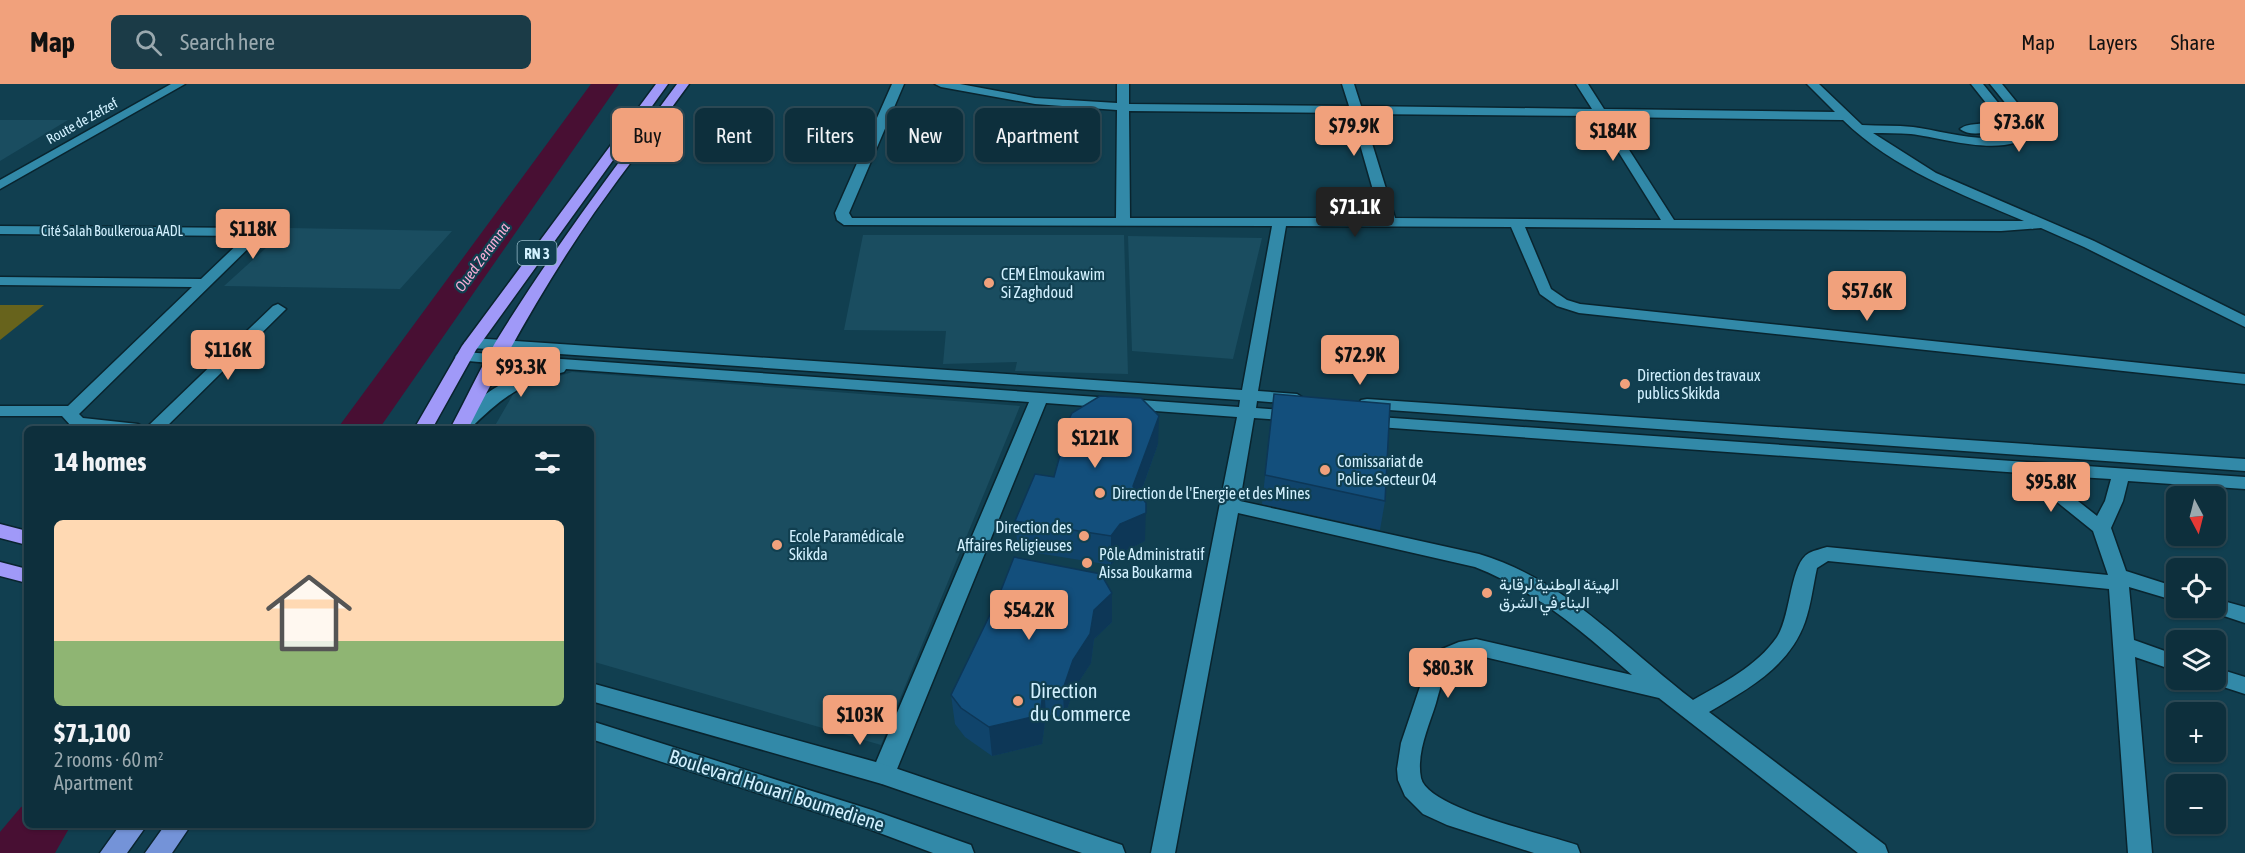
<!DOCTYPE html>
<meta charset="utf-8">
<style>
:root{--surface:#0d2f3c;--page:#1b3b47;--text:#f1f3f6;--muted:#9aa9af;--line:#2d4a56;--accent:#f1a17c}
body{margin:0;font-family:"Asap Condensed",Vazirmatn,sans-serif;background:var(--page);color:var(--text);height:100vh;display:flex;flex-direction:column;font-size:22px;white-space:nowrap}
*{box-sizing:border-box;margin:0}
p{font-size:20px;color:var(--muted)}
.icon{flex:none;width:33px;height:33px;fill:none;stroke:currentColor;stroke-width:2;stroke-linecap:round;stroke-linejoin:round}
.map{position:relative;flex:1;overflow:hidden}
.panel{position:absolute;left:24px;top:342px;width:570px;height:402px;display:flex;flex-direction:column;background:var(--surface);border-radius:9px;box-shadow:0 2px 4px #0004,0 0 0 2px var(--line)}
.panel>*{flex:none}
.banner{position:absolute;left:612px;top:24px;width:570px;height:54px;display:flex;gap:12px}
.needle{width:39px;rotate:173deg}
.controls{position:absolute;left:2166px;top:402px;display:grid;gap:12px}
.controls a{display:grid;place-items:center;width:60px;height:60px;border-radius:9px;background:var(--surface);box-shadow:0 2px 4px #0004,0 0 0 2px var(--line);font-size:30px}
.price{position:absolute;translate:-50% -51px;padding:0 14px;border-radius:6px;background:var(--accent);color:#111;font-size:20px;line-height:39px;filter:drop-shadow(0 2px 3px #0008)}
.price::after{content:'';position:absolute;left:50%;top:36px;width:18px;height:14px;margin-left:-9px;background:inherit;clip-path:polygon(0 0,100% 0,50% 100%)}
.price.selected{background:#222;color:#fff}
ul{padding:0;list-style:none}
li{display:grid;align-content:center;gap:12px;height:318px;padding:0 30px}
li+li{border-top:2px solid var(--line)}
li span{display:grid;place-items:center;height:186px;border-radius:9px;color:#555}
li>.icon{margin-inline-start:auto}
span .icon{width:108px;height:108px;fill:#fffc;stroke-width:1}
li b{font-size:26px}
h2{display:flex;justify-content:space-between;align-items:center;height:72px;padding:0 30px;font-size:26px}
.chip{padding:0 21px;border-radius:9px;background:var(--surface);box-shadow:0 2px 4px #0004,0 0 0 2px var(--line);font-size:21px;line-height:54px}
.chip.selected{background:var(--accent);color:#111}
header{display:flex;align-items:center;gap:36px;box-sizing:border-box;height:84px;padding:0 30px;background:var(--accent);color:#111}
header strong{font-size:28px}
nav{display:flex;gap:33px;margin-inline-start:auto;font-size:21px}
.search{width:420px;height:54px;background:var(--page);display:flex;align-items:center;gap:15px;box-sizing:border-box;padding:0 21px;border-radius:9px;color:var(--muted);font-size:22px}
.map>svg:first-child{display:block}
</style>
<header>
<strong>Map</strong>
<div class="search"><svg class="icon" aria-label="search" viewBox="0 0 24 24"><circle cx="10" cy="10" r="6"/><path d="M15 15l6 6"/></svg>Search here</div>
<nav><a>Map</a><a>Layers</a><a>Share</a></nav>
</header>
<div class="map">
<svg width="2245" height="769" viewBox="0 0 2245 769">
<rect width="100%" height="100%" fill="#113f50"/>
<path fill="#1a4d60" d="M0,36H68L0,77Z
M288,144L452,147L400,205L224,202Z
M863,151H1124L1128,290L1015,287L1017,278L943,280L946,247L844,246Z
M1128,152L1262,154L1233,275L1132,267Z
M572,288L1020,322L881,661L591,577V345H493L515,307Z"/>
<path fill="#67631c" d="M0,221H44L0,256Z"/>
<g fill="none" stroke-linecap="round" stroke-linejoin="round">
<path fill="#480f33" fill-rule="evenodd" d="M591,0H619L379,345H337Z
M27,721V741H71L55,769H0V748L21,723Z"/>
<g stroke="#09242e" stroke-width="3">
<path id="street" d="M892,0H904L849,129L852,134H1116L1117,26L1035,20L941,3L935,0H960L1035,14L1117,19V0H1129V20L1349,22L1342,0H1354L1361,22L1592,25L1576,0H1588L1604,25L1835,28L1807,0H1819L1862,41C1879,42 1896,41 1913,43C1944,47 1994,64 2022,46L2020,37L1990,0H2002L2032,37L2034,47C2009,76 1944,54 1911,50C1898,49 1885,49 1873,49L1936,89L2094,157L2245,232V243L2084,163L2041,144L2001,147L1525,143L1551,205L1567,216L1580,220L2245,290V300L1579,229L1557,222L1540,210L1511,143L1286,142L1258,307L1297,310L1305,315L1297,320L1257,317L1256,324L1295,327L1301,328L1304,332L1301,336L1295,337L1254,334L1240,417L1479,470C1564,495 1625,564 1693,616C1723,599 1757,582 1777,553C1791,532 1790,479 1809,469C1815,466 1821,465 1827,463L2108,491L2093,447L2021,389L1364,342L1358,341L1355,337L1358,333L1364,332L2245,393V405L2128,397L2123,417L2111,444L2126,487L2176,503V517L2129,503L2134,556L2176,571V587L2135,573L2152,769H2128L2109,505L1828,477L1817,484C1813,502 1811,521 1805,538C1789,583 1748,605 1709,628L1885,761L1888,769H1858L1659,614L1476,571C1445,575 1444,592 1436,619C1429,642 1416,669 1421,694C1428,725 1546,750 1577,761L1580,769H1534L1447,741L1423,730L1405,712L1398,696L1397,685L1401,659L1429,576L1442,565L1459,558L1476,555L1632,591C1583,548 1536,507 1475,483L1238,429L1175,769H1151L1237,333L1046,319L895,690L891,697L883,700L875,697L871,690L1029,318L566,285L564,288C521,299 501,314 470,345H451C472,314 508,292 544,284L457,276L455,273L457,270L463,268L1239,323L1240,316L472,264L464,259L472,254L1242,306L1272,142L844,141L837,136L835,129ZM1129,27L1351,29L1381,134H1130ZM1363,30L1596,32L1661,136L1395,134ZM1608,33L1843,36C1893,85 1961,110 2024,137L1674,136ZM2045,391L2111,395L2105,417L2097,432Z
M1971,0H1983L2004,26L2008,36C1998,47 1973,55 1960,45C1970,37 1984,43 1996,35L1994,29Z
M0,142L258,144L265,148L79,330L83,334L138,340L146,344L273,222L278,220L286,225L164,345L78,344L72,343L62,332H0V322H68L192,203L0,201V193L201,195L246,152L0,150Z
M1367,315L2245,375V387L1361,324L1359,320L1361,316Z
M2216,515L2245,523V539L2209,527L2207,524H2216Z
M2216,584L2245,593V610L2208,598L2207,596H2216Z"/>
</g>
<g stroke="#09242e" stroke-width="3">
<path id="secondary" d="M171,0H185L0,105V96Z
M591,599L883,680L1122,761L1125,769H1082L882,700L591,617Z
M591,637L872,726L971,761L974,769H933L869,745L591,655Z"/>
</g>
<g stroke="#09242e" stroke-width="3">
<path id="primary" d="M120,741H147L127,769H100Z
M165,741H191L172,769H145Z"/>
</g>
<g stroke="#09242e" stroke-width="3">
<path id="highway" d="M656,0H668L476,266L432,345H414L462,262Z
M677,0H689C658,43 625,85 594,129C546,198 506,270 468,345H450C465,317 479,287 495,259C550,169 614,85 677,0Z
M0,440L27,447V461L0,454Z
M0,478L27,485V499L0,492Z"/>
</g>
<use href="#street" fill="#3289a8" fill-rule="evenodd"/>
<use href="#secondary" fill="#3289a8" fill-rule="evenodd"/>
<use href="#primary" fill="#7493d8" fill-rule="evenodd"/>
<use href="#highway" fill="#a099f8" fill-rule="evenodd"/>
</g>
<path fill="#10446b" d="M1274,310L1385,417L1380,446L1262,420Z
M1059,356L1158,360L1140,411L1145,457L1120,469L1111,481L1018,466L1015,437L1054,393L1059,374Z
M1112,509V538L1094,555L1091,579L1074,605L1064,634L1046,630L1042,660L992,672L965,653L955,640L951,611Z"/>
<path fill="#0d3757" d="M1159,332L1158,360L1133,430V402Z
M1146,419L1145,457L1120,469L1111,481V452L1120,440Z
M1112,509V538L1094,555L1091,579L1074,605L1064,634L1063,605L1073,576L1094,526Z
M1044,601L1046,630L1042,660L992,672L989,643Z"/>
<path fill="#134f7c" stroke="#0d3757" stroke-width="1.5" d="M1274,310L1390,320L1385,417L1265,391Z
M1100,312L1141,314L1159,332L1133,402L1146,419V429L1120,440L1111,452L1015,437L1035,390L1054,393L1064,357L1059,356L1072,329Z
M1014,473L1101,490L1112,509L1094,526L1090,550L1073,576L1063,605L1044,601L1040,631L989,643L961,624L951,611L998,514Z"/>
<g fill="#f1a17c" stroke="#113f50" stroke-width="2">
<circle cx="989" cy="199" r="6"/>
<circle cx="1625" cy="300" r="6"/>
<circle cx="1325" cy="386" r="6"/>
<circle cx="1100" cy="409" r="6"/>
<circle cx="1084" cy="452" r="6"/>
<circle cx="777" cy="461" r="6"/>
<circle cx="1087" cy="479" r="6"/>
<circle cx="1487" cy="509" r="6"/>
<circle cx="1018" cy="617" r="6"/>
</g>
<g text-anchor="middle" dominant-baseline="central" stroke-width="4.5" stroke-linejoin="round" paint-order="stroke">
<g font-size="14" fill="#d2f1ff" stroke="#113f50">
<text transform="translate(82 37) rotate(-29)">Route de Zefzef</text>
<text x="112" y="147">Cité Salah Boulkeroua AADL</text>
</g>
<rect fill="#113f50" stroke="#98bcca" stroke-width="1.5" x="517.5" y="157" width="39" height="24" rx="4.5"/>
<g font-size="15" font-weight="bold" fill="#d2f1ff">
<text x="537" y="169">RN 3</text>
</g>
<g font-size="15" font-style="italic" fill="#f8aed6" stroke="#113f50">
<text transform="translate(482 173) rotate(-54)">Oued Zeramna</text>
</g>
<g font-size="16" fill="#d2f1ff" stroke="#113f50" text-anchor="start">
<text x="1001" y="190">CEM Elmoukawim<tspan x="1001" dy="18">Si Zaghdoud</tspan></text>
<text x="1637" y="291">Direction des travaux<tspan x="1637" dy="18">publics Skikda</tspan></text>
<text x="1337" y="377">Comissariat de<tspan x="1337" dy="18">Police Secteur 04</tspan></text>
<text x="1112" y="409">Direction de l'Energie et des Mines</text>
<text x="1072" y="443" text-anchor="end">Direction des<tspan x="1072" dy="18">Affaires Religieuses</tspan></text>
<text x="789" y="452">Ecole Paramédicale<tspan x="789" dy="18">Skikda</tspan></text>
<text x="1099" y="470">Pôle Administratif<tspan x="1099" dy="18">Aissa Boukarma</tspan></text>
<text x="1499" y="500">الهيئة الوطنية لرقابة<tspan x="1499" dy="18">البناء في الشرق</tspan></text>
</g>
<g font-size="20" fill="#d2f1ff" stroke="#113f50" text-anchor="start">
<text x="1030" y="606">Direction<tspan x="1030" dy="23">du Commerce</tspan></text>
</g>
<g font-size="20" fill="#d2f1ff" stroke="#113f50">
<text transform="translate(777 706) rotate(18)">Boulevard Houari Boumediene</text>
</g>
</g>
</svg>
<div class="controls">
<a><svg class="needle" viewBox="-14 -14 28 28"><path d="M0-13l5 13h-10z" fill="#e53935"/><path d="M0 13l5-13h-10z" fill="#9aa9af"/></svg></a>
<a><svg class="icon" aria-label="locate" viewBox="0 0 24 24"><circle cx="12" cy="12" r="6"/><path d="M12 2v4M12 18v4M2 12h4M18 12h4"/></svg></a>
<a><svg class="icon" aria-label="layers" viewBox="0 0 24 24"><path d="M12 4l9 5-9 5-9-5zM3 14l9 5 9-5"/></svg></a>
<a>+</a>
<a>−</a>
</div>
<b class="price" style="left:2019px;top:69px">$73.6K</b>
<b class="price" style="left:1354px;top:73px">$79.9K</b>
<b class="price" style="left:1613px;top:78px">$184K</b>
<b class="price selected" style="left:1355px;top:154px">$71.1K</b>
<b class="price" style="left:253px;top:176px">$118K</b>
<b class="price" style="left:1867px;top:238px">$57.6K</b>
<b class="price" style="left:228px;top:297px">$116K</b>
<b class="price" style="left:1360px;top:302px">$72.9K</b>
<b class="price" style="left:521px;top:314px">$93.3K</b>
<b class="price" style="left:1095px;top:385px">$121K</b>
<b class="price" style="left:2051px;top:429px">$95.8K</b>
<b class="price" style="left:1029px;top:557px">$54.2K</b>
<b class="price" style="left:1448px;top:615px">$80.3K</b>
<b class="price" style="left:860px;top:662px">$103K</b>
<div class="banner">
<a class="chip selected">Buy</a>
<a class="chip">Rent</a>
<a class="chip">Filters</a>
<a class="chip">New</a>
<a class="chip">Apartment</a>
</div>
<section class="panel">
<h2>14 homes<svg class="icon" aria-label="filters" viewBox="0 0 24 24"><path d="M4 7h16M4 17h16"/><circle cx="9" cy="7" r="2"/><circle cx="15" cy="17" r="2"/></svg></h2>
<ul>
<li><span style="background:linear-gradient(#ffd9b3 65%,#8fb573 0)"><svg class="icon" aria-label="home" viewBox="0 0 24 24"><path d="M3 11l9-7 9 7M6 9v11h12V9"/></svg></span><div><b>$71,100</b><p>2 rooms · 60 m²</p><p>Apartment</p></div></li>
</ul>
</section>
</div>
